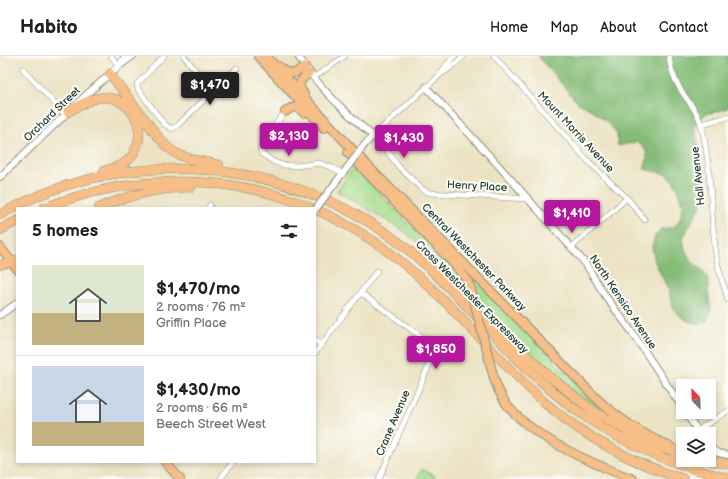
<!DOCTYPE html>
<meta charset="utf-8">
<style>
:root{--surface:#fff;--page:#f6f6f6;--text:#202124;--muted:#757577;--line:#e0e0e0;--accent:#b5179e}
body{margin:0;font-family:"Balsamiq Sans",sans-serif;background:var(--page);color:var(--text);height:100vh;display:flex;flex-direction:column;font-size:15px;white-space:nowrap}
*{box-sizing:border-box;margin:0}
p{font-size:13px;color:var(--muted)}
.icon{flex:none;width:22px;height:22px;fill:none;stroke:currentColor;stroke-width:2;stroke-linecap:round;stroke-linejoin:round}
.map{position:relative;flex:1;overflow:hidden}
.details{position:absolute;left:16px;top:151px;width:300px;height:256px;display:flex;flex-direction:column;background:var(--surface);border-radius:0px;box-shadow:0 2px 6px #0003}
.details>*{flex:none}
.needle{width:26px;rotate:337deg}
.buttons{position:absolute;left:676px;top:323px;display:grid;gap:8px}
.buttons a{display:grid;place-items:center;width:40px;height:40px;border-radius:0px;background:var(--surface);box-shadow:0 2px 6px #0003;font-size:20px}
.price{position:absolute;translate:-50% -34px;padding:0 9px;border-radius:4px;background:var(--accent);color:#fff;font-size:13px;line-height:26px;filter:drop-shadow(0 1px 2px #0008)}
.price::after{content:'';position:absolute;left:50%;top:24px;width:12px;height:9px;margin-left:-6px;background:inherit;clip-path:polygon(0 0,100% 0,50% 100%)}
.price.current{background:#222;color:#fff}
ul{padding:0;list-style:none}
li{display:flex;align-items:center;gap:12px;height:100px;padding:0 16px}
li+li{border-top:1px solid var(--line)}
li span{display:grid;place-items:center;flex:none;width:112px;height:80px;border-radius:0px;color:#555}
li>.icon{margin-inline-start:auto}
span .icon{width:48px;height:48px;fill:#fffc;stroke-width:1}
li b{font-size:17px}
h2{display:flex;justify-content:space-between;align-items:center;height:48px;padding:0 16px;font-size:17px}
header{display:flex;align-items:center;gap:24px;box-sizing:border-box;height:56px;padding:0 20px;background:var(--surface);border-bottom:1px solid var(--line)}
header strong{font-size:19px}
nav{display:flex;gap:22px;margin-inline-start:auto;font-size:14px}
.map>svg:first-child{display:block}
</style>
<header>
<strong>Habito</strong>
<nav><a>Home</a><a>Map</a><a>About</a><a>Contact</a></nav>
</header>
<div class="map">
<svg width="728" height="423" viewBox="0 0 728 423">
<rect width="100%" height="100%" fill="#fdfcf7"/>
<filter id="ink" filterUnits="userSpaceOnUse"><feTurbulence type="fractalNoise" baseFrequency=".025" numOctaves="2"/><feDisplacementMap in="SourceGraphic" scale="8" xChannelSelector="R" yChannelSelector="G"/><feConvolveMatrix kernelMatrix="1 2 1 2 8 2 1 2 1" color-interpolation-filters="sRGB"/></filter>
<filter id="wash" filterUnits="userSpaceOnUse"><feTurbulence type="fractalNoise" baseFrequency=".012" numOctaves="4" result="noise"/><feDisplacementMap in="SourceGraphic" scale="16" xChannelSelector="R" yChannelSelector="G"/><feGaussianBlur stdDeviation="0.9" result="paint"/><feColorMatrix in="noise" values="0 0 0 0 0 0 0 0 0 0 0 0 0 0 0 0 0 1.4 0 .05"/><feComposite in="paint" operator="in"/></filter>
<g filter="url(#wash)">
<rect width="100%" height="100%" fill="#ece3c4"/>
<path fill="#a7dc8d" stroke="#638c60" d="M354,111L456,216L464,228L466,234L430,197L401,173L337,135Z
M465,213L594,346L620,368L585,346L515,284L479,247L475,233Z
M422,413L435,420L434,423H417Z"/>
<path fill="#85bc78" stroke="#527c56" d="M538,0H728V52L719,55L705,58L694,71C699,92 714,142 696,157L683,182L685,194L691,205L702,214L707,221L709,230L708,235L711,255L707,264L699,268L687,265L674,254L668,233L655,206L652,191L655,180L661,173L674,171C676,168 680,164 681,160C687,146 676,129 668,118L644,113C649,99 649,95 637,86L618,90L617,77L606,65L592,54L578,47Z"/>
</g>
<g filter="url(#ink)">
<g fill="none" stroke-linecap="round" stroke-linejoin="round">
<g stroke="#86907c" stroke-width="6">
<path id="minor" d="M111,0L119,10
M164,0L137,28L138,33L164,68L172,73L177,70L237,12
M184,0L213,35
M464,0L450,12L441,18L373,80L379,84L399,111L422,133L430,137L528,143
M494,0L589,106L627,142L645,164
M669,0C670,10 673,20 678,29C685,43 697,53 701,68C712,111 710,156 716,199C718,214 724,229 728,244
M23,13L65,59
M441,17L446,9L455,0
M313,22L345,0
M285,56L262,86L260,93L262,98L274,106L283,109L297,110L319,107L333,112L343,118
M701,68L728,61
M208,152L210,149
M572,191L627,142
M361,237L426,284L433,292L427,314L379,423
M315,284L321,289
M315,297L377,215
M698,374L728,355
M220,423L233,406"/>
</g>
<g stroke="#86907c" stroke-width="8">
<path id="tertiary" d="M298,0C318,31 345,56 373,80L365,88
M119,10L125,0
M426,31L498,109L585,207L606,241L632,276L683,353
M0,121L87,38L119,10L133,0
M336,126L350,108
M0,259L17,247
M685,356L700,378
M709,391L718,397L728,399"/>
</g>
<g stroke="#86907c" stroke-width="10">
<path id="primary" d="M258,0L324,72
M266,0L364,106L597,343C619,363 643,379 671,391
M278,10C290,19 293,20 305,11
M304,38C296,27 300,25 309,17
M285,56L291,52L297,51L304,57
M348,97L456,210L467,224L471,233
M0,191L17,213
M492,315C495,327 500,339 507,349C533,382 593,408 633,423
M165,406L180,423"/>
</g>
<g stroke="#86907c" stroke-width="10">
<path id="motorway" d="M110,18L155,77L167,91L177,98L190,103L219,109
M68,56C90,43 110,31 131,55
M104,115C110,112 116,112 122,109C136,100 143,82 137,65C135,60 131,55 127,50
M44,152C129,118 227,116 312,152
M99,152C128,139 160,132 191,131
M315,153C348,168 378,186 405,209C455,250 495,302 543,345C583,380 632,407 683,423
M0,159C56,126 124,110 189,113C278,116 363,150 428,211C480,260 524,318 583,359C626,389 676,410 728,422
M0,174L17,165
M0,209L17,204
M487,263L549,320L593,355L641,383L659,391L683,396
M709,404L728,408"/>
</g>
<use href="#minor" stroke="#fff" stroke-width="5"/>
<use href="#tertiary" stroke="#fff" stroke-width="6"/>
<use href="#primary" stroke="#f7be88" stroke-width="8"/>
<use href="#motorway" stroke="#f7be88" stroke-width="9"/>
<g stroke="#86907c" stroke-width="8" stroke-linecap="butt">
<path id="tertiary-bridge" d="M350,108L365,88
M315,154L336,126"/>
</g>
<g stroke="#86907c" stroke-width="10" stroke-linecap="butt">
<path id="primary-bridge" d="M471,233L492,315"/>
</g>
<use href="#tertiary-bridge" stroke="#fff" stroke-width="6"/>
<use href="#primary-bridge" stroke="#f7be88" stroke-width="8"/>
</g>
</g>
<g text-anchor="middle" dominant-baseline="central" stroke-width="4" stroke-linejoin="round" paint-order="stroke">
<g font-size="11" fill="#1f3d34" stroke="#fdfcf7">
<text transform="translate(52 58) rotate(-44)">Orchard Street</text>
<text transform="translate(576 76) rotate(47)">Mount Morris Avenue</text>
<text transform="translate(698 120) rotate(-96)">Hall Avenue</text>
<text transform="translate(477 130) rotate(3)">Henry Place</text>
<text transform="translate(474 201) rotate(46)">Central Westchester Parkway</text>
<text transform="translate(472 241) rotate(45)">Cross Westchester Expressway</text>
<text transform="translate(623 246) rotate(56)">North Kensico Avenue</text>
<text transform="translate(393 367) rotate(-67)">Crane Avenue</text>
</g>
</g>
</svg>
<div class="buttons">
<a><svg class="needle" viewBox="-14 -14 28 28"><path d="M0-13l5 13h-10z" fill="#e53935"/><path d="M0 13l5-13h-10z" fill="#757577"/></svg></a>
<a><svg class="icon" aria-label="layers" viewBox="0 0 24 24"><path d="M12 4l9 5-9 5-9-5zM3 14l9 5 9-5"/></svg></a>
</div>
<b class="price current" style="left:210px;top:50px">$1,470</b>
<b class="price" style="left:289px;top:101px">$2,130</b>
<b class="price" style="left:404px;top:103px">$1,430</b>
<b class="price" style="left:572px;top:178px">$1,410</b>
<b class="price" style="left:436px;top:314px">$1,850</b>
<section class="details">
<h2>5 homes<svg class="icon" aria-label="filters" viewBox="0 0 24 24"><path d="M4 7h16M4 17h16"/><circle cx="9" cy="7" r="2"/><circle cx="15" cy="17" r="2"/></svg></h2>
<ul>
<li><span style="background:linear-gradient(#dfe7d0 60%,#c2b280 0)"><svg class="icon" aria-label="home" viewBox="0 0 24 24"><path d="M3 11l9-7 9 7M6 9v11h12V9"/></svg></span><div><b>$1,470/mo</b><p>2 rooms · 76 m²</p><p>Griffin Place</p></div></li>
<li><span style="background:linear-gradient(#c9d6e8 70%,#c2b280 0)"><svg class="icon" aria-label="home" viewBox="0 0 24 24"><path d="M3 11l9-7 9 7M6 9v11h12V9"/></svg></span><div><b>$1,430/mo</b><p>2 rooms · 66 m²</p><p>Beech Street West</p></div></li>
</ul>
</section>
</div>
